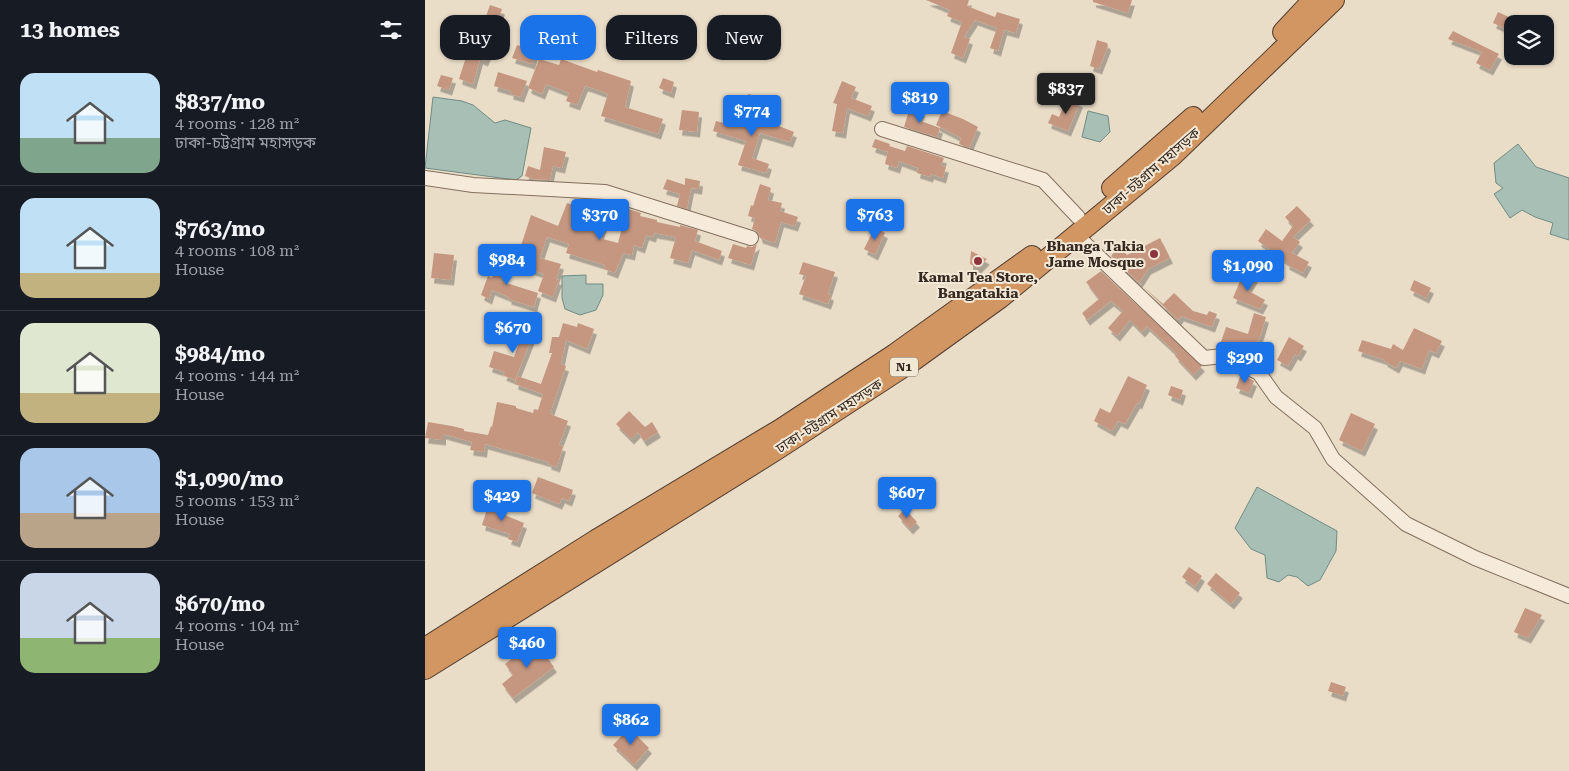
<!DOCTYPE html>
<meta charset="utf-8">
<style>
:root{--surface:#171b24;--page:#20242c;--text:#f1f3f6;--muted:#9ea1a6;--line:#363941;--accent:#1a73e8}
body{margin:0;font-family:"Roboto Serif","Noto Sans Bengali",serif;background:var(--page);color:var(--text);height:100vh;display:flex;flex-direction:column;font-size:19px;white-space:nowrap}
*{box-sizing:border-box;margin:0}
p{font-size:16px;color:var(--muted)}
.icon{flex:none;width:28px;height:28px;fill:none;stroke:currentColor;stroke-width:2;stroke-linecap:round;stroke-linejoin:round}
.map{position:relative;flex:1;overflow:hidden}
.sheet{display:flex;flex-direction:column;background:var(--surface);width:425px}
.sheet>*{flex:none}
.banner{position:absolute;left:15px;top:15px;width:475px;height:45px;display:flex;gap:10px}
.controls{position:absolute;left:1079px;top:15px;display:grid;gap:10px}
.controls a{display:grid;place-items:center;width:50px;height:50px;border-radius:10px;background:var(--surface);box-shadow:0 1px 4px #0004;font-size:25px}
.price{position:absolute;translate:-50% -42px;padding:0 11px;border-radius:5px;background:var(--accent);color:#fff;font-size:16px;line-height:32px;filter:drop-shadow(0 1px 2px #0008)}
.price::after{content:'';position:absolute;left:50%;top:30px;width:15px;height:11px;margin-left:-8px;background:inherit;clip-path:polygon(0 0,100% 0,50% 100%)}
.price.active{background:#222;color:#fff}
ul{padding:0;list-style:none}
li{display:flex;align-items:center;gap:15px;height:125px;padding:0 20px}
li+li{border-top:1px solid var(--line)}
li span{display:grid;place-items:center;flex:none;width:140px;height:100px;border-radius:15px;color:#555}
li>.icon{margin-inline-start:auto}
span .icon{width:60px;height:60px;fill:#fffc;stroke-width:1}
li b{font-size:21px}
h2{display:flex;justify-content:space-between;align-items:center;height:60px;padding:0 20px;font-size:21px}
.pill{padding:0 18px;border-radius:15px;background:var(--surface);box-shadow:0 1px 4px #0004;font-size:18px;line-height:45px}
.pill.active{background:var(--accent);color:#fff}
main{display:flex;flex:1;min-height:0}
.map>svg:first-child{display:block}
</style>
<main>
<section class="sheet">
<h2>13 homes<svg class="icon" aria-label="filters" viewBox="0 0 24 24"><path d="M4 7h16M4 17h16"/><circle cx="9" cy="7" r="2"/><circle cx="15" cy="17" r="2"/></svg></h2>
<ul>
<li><span style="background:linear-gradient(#bfe0f5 65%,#7fa58c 0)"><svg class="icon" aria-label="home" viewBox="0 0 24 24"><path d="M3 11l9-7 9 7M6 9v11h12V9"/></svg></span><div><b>$837/mo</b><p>4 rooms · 128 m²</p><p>ঢাকা-চট্টগ্রাম মহাসড়ক</p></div></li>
<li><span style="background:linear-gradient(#bfe0f5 75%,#c2b280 0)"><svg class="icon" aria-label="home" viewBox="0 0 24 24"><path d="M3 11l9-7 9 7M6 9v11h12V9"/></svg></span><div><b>$763/mo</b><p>4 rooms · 108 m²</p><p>House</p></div></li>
<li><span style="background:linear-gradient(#dfe7d0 70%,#c2b280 0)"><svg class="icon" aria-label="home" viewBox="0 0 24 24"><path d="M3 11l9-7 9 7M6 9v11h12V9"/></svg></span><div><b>$984/mo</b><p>4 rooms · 144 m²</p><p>House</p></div></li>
<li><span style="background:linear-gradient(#a9c7e8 65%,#b9a48a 0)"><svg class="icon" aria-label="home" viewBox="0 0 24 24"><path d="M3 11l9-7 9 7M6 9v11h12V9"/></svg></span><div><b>$1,090/mo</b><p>5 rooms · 153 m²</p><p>House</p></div></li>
<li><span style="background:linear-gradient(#c9d6e8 65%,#8fb573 0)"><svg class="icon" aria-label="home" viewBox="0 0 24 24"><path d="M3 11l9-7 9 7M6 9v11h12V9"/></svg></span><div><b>$670/mo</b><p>4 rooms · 104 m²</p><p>House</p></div></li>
</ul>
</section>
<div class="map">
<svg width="1144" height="771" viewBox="0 0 1144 771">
<defs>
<filter id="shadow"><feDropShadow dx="3" dy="5.5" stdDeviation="0" flood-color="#0004"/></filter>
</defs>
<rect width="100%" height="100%" fill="#eaddc8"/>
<path fill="#a8bfb6" stroke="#708c83" d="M8,97L37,101L48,105L70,123L80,120L106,128L97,176L91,180L0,168Z
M663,111L683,116L685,132L675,142L657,137Z
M1093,144L1111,167L1144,178V240L1125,234L1128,223L1110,217L1097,210L1085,218L1069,194L1078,188L1071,183L1069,163Z
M161,275V284H178V295L171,310L155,315L140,309L137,298V276Z
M832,487L912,531L911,551L895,580L883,586L872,577L863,575L854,582L842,578L840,555L826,549L810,528Z"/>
<path fill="#c59781" filter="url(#shadow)" d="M501,0H544L542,6L570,17L572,12L595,19L591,33L579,30L573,51L565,48L572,28L550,20L539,37L545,39L538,58L526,53L537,22L522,16L525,10Z
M668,0H707L703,13L668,2Z
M65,5L77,9L72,23L60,19Z
M1073,12L1086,18L1081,29L1068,23Z
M1028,31L1074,54L1065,70L1051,63L1057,52L1023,39Z
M20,32L49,40L51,36L68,42L60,61L55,59L48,84L34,79L42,54L15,43Z
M672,40L682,43L683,46L674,69L665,66Z
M102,44L112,47L107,64L87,58L92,45L101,48Z
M114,59L134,65L136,59L172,72L173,70L206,81L200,107L238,119L233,134L176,116L183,94L164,87L160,86L152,105L141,101L144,93L121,84L117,94L103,88Z
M73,72L102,81L96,97L85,94L86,91L69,86Z
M16,75L28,78L24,90L12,86Z
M238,78L249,82L246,93L234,88Z
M417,81L431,87L426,98L447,106L443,116L422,108L418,133L407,131L412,104L408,103Z
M323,94L338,97L335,109L321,106Z
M643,96L655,102L643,131L623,123L627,114L634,117Z
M485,107L497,111L493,120L515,128L512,137L479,127Z
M257,110L274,112L272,132L254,130Z
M517,111L538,119L553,127L544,148L534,144L536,138L511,125Z
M305,115L334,118L369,132L365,142L335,133L327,158L344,164L341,173L313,165L321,141L288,131L291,121L303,124Z
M450,139L465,144L462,152L447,147Z
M464,146L480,151L482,146L519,158L516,166L521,167L518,178L506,174L505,177L492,173L493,168L474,161L472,168L460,164Z
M119,147L141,152L137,168L128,166L125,180L108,179L100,176L103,166L115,170Z
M260,178L275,181L274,189L266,188L262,209L252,206L255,194L238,189L242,179L260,185Z
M335,184L346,188L343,200L357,203L355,211L373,217L370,226L356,222L350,243L335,238L333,232L327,229L330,218L323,216L326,205L328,206Z
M142,203L153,207L152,210L170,216L173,208L184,213L174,238L193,243L199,220L184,215L188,204L216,213L215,216L232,220V222L255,227V225L273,230L270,241L297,251L294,260L267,250L263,263L245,258L251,237L229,233L228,237L221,235L217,248L209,245L207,255L198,253L190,273L179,269L180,265L141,253L144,244L122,237L115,258L136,264L131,279L134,280L128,297L113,291L119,274L90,264L106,215L133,226Z
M872,206L886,220L868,237L875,242L867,253L884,262L878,273L861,264L862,262L833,241L841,229L857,241L868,226L860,217Z
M450,227L460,233L450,255L439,249Z
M735,238L745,258L723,269L714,283L738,304L749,293L768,311L782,315L784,311L792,314L787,327L756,316L753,320L686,256L694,247L702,255Z
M308,244L321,248L322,246L327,247L332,244L326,265L303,258Z
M546,251L562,259L553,268L545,264Z
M75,252L83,254L75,281L113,293L109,307L83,299L84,297L67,290L64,299L56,295L63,276L67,278Z
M9,253L29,255L26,280L6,278Z
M378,262L410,272L403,294L406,295L403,304L374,294L381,276L374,274Z
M676,271L777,366L768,375L750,356L752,354L722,326L717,332L705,320L692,336L683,328L698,311L686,301L662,320L657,313L674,299L661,282Z
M819,271L830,277L822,290L840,300L835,309L808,298Z
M989,280L1006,288L1001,298L985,290Z
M829,313L841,317L836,334L824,359L816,355L818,350L796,342L801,327L823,334Z
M138,323L152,327L153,323L169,329L162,349L141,340L136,364L141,366L125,414L143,421L134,445L138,446L132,467L123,464L124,462L60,444L59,452L45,450L47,442L18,434V440L0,438L3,422L27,426L39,429V431L63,435L66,426L67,427L72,402L91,406V408L108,413L109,409L113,410L118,394L90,384L92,376L116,384L127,353H124L127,337H134Z
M83,327L96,331L97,328L109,332L90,380L78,375L80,372L64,367L69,351L89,357L95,341L80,336Z
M989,328L1017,341L1011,353L1004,350L997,369L975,361L971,368L959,361L960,360L933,351L937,340L966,349L968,344L978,350Z
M864,337L879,346L873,356L870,354L863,366L852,360Z
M816,374L829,381L824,393L811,388Z
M703,376L722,385L714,404L712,403L700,424L693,421L687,431L669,421L675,408L685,413Z
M746,386L758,390L755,400L743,395Z
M204,411L220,427L227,422L233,432L219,441L213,432L206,439L191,424Z
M926,413L950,424L937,451L914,440Z
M113,477L148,490L144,501L137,498L134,504L107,493Z
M64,503L79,508L77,514L99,523L92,542L83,539L85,534L57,525Z
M480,509L492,522L485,529L473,516Z
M764,567L777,576L770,587L757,577Z
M791,573L815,593L806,604L782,584Z
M1100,608L1117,615L1103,638L1089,632Z
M110,641L129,667L88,698L77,684L88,675L80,664Z
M906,682L921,687L918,696L903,691Z
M204,728L224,748L209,765L188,745Z"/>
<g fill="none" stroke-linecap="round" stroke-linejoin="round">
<g stroke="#846f5e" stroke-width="16">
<path id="minor" d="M457,129L618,180L653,217
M0,178L48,185L180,192L326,238
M651,235L779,358L798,356L834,373L851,397L890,428L908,459L981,524L1050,558L1144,596"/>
</g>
<g stroke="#533e32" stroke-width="22">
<path id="highway" d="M858,32L888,0
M687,188L768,117
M0,648L171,540L356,429L470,354L607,256
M0,669L351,450L489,360L575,298L747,156L909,0"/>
</g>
<use href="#minor" stroke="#f6ebda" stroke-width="14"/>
<use href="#highway" stroke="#d19661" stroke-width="20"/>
</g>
<g fill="#8e343d" stroke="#f2e8d6" stroke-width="2">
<circle cx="729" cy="254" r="5"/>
<circle cx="553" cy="261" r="5"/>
</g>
<g text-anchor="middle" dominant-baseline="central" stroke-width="4" stroke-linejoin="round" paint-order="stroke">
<rect fill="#f2e8d6" stroke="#6e6257" stroke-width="1" x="465" y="357.5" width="28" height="19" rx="4"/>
<g font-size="12" font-weight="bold" fill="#362921">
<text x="479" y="367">N1</text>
</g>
<g font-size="14" fill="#362921" stroke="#f2e8d6">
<text transform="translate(726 171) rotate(-41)">ঢাকা-চট্টগ্রাম মহাসড়ক</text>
<text transform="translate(404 416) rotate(-33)">ঢাকা-চট্টগ্রাম মহাসড়ক</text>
</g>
<g font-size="14" font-weight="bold" fill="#362921" stroke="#f2e8d6" text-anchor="end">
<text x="719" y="246">Bhanga Takia<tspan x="719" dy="16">Jame Mosque</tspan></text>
<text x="553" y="277" text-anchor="middle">Kamal Tea Store,<tspan x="553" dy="16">Bangatakia</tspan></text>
</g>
</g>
</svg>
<div class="controls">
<a><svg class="icon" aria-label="layers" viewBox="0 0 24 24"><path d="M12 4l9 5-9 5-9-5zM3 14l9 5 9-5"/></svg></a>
</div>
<b class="price active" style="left:641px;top:115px">$837</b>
<b class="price" style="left:495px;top:124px">$819</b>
<b class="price" style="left:327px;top:137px">$774</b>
<b class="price" style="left:175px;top:241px">$370</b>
<b class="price" style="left:450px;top:241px">$763</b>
<b class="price" style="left:82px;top:286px">$984</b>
<b class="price" style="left:823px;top:292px">$1,090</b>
<b class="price" style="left:88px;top:354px">$670</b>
<b class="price" style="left:820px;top:384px">$290</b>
<b class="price" style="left:482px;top:519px">$607</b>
<b class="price" style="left:77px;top:522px">$429</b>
<b class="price" style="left:102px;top:669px">$460</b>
<b class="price" style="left:206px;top:746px">$862</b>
<div class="banner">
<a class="pill">Buy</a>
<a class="pill active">Rent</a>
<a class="pill">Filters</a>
<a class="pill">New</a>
</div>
</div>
</main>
